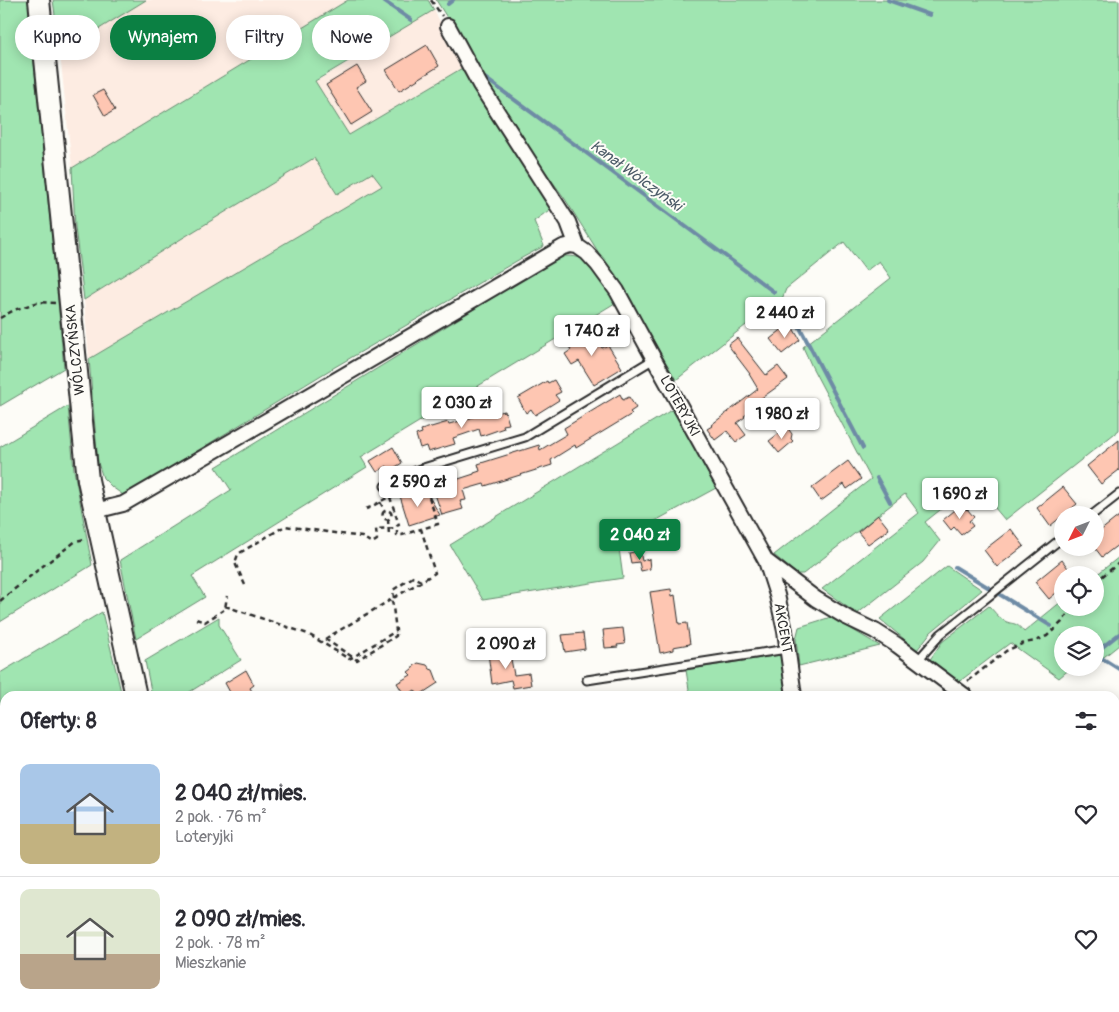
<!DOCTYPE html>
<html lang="pl">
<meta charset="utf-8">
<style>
:root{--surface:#fff;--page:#f2f2f3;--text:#2b2b33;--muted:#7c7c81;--line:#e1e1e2;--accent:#0b8043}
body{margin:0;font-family:Pangolin,sans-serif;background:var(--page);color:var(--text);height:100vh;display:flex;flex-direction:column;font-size:19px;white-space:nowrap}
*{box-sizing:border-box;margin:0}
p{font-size:16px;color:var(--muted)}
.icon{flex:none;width:28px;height:28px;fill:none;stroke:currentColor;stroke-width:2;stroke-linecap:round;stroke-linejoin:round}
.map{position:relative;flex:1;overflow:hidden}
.details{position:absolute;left:0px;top:691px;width:1120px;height:321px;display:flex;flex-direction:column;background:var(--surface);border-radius:15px 15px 0 0;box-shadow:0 2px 12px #0003}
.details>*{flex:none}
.top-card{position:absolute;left:15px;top:15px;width:500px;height:45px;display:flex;gap:10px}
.needle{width:32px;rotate:228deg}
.controls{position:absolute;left:1054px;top:506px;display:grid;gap:10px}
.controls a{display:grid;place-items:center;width:50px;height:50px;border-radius:50%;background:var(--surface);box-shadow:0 2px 12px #0003;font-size:25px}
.price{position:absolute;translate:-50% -42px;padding:0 11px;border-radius:5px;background:#fff;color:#222;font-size:16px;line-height:32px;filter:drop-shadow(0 1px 2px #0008)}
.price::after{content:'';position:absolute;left:50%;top:30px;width:15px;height:11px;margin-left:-8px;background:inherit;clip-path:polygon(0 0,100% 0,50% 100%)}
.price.selected{background:var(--accent);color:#fff}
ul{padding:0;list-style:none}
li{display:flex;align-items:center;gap:15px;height:125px;padding:0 20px}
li+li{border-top:1px solid var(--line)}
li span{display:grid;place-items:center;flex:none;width:140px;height:100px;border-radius:10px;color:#555}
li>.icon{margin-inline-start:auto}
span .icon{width:60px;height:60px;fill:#fffc;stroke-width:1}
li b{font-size:21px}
h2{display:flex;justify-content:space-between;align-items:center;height:60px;padding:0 20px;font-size:21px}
.pill{padding:0 18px;border-radius:22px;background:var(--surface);box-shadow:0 2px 12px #0003;font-size:18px;line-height:45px}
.pill.selected{background:var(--accent);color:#fff}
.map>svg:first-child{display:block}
</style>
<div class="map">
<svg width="1119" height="1012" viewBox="0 0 1119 1012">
<rect width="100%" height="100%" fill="#fdfcf7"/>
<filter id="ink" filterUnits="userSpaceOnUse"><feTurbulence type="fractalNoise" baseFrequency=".02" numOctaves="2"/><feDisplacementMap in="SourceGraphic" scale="10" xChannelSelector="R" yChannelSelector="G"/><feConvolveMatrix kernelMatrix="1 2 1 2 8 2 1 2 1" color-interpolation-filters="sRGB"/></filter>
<g filter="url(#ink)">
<path fill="#fdece2" d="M146,0H348L72,168L60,53Z
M434,10L464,67L349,135L315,82Z
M314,158L372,172L382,186L89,359L84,300L181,239Z"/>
<path fill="#a0e5b1" stroke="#66886e" d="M0,0H28C39,123 54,245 64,368L0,406Z
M53,0H146L60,53Z
M348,0H428L434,10L315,81L349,135L464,67L508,142L534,178L552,208L534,221L544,246L520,259L328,371L138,487L126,497L112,487L103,478L98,463L89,359L382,186L372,173L337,194L314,158L181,239L84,300L75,227L72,168Z
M436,0H1119V430L1005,520L974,483L925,522L940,541L923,562L857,614L822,589L919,513L905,494L803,574H797L774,555L871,479L812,367L803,347L891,278L879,261L866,271L844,242L786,289L780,304L774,308L769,307L676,380L648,331L565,199L532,153Z
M561,256C569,256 578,256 585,260C595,267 608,292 615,303L361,457L367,467L192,576L205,597L136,639L120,560L231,490L216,467Z
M68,406L74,470L92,565L0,622V447Z
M673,409L716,488L618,541L623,578L483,600L450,545Z
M1119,557V645L1095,664V635H1062V668H1071L1059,678L1010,643L956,684L929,661L942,642L989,606C993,610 998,617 1003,620C1013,626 1015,620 1024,632L1062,601V608H1095V576Z
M947,566L982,590L931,632L917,650L880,619Z
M102,612L122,696H5V917L0,920V673Z
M219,617V625L241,660L183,696H152L145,661Z
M831,617L880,646L799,666L796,639L799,627Z
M780,655L787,696H690L686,670Z
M37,1008H96L88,1012H29Z
M450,1008H668L669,1012H504L503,1010L485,1012H451Z
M742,1008H830V1012H743Z"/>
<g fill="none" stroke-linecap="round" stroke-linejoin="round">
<path stroke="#6e8ba5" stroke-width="4" d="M382,0L411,20
M888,0L930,15
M448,4L453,0
M485,78L774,292
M786,301L863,448
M877,478L890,502
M955,567L1051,626
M1100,649L1119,634
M1095,654L1119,669"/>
</g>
<path fill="#fec6b2" stroke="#2b2b2b" d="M427,45L439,66L399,91L386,70Z
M357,66L366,81L356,87L372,112L351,125L326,85Z
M103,90L115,110L105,116L93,95Z
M790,323L800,340L782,354L770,339Z
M589,328L602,348L608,345L622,368L594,385L579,361L572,365L565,354L571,350L566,342Z
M737,338L766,375L778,366L788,379L756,402L758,406L744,416L745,417L737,423L746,435L736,442L727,431L715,440L707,429L712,426L711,425L758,389L749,374H750L728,345Z
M554,380L561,392L555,395L559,400L535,415L531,409L526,413L518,398L547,381L548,383Z
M620,394L623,400L629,397L636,408L630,412L632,414L576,448L575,445L551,460L552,465L485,486L484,484L463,490L466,500L460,501L463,509L442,515L434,491L438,489L437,486L474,474V473L480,471L478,464L539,445L540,450L567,434L564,428Z
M497,406L499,412L505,411L509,424L503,425L504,428L481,436L479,429L465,434L453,438L455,444L428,452L426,446L420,448L416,435L422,433L421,430L448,422L449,424L468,419L475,416L474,414Z
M787,427L792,434L791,439L793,441L779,453L769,441Z
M1119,440V470L1101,484L1087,466Z
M393,447L402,463L389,471L387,466L377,472L370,461Z
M848,461L861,479L847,489L844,484L821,501L812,488Z
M1063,487L1077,504L1050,526L1037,508Z
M412,492L413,497L427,493L440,515L409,525L400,496Z
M960,506L962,509L964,508L966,510L967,509L974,517L969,521L973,526L961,535L954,527L951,530L943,520Z
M878,515L889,529L868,544L858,532Z
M1119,516V544L1102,557L1095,548V535Z
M1011,529L1024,546L997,567L984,550Z
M640,551L642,561L649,559L650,569L641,571L639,562L631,563L629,553Z
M1062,560L1073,575H1062V588L1049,599L1035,582Z
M671,589L672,596L675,595L679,624L687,623L690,644L673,647V650L660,653L650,592Z
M623,628L625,644L617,645L618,647L605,648L603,630Z
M583,633L585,649L565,652L562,635Z
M508,650L512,652L513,657L511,659L514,675L529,673L531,685L513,688L511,680L492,684L488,653Z
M418,663L427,665L430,669L433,670L438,683L418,696L415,690L405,696L397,683L411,675L408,672L412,669L414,666Z
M246,670L254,685L250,688L255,696H232L225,683Z"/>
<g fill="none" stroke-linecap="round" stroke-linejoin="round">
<g stroke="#2b2b2b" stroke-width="11">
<path id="lane" d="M385,486L420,469L525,437L654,359
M1092,515L1119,494
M918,660L941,634L1062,538
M587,680L787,649
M1115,742L1119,739
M1115,844L1119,843"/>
</g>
<g stroke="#2b2b2b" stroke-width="18">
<path id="street" d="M448,26L480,85L568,222L577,246L587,253L598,265L617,291L654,359L766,561L816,599L846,617L875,631L897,645L965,696
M95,511L123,504L278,414L563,247L571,245L577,246
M766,561L777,595L785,631L794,696
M1115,804L1119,807
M839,1008V1012"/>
</g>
<g stroke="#2b2b2b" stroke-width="24">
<path id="secondary" d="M39,0L88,480L136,696
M204,1008L205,1012"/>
</g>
<path stroke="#2b2b2b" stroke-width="2.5" stroke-dasharray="5 4" stroke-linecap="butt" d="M431,0L442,16
M0,318L14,310L39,302L55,303
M390,497L399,525L397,526V535H402L421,529
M380,502L385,511
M366,509L371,507L385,499L412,490L415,499
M382.5 515a4.5 4.5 0 1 1 9 0a4.5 4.5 0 1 1-9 0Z
M388,519L389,536
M1095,582L1119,563
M245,585L235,563L238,554L285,526L362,537L372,543L377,540L376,529L397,528
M394,598L393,590L413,577L421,581
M0,601L39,569L76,541L85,539
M225,606L308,634L349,659L353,657L396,631L392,599L435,573L421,529L438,524L426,488L413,492
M196,619L205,622L225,609L227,596
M325,639L357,660L396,636V631
M325,639L392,599
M968,681L1006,651L1024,643L1036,641L1047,636L1062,622L1069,612L1071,608
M0,787L5,783
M0,1000L5,1002"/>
<use href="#lane" stroke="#fdfcf7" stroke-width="7"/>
<use href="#street" stroke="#fdfcf7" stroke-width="14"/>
<use href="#secondary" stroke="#fdfcf7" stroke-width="20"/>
</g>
</g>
<g text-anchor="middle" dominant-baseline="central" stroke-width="4" stroke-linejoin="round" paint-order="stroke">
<g font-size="14" fill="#2b2b2b" stroke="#fdfcf7">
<text transform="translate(75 350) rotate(-96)">WÓLCZYŃSKA</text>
<text transform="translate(680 406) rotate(61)">LOTERYJKI</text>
<text transform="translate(783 628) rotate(80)">AKCENT</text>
</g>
<g font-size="15" font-style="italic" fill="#4c5b68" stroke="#fdfcf7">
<text transform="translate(636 176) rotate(36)">Kanał Wólczyński</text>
</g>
</g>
</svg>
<div class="controls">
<a><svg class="needle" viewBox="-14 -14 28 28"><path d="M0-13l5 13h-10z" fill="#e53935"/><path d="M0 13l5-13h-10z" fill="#7c7c81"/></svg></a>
<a><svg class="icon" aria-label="locate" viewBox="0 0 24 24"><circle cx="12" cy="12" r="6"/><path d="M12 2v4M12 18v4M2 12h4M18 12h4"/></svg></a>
<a><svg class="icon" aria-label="layers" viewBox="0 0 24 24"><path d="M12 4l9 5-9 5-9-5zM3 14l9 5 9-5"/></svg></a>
</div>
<b class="price" style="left:785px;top:339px">2 440 zł</b>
<b class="price" style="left:592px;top:357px">1 740 zł</b>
<b class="price" style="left:462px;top:429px">2 030 zł</b>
<b class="price" style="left:782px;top:440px">1 980 zł</b>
<b class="price" style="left:418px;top:508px">2 590 zł</b>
<b class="price" style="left:960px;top:520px">1 690 zł</b>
<b class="price selected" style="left:640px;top:561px">2 040 zł</b>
<b class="price" style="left:506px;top:670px">2 090 zł</b>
<div class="top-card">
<a class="pill">Kupno</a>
<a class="pill selected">Wynajem</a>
<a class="pill">Filtry</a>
<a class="pill">Nowe</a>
</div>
<section class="details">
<h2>Oferty: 8<svg class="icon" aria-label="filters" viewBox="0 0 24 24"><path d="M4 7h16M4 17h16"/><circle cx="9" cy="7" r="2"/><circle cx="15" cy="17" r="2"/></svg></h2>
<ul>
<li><span style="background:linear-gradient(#a9c7e8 60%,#c2b280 0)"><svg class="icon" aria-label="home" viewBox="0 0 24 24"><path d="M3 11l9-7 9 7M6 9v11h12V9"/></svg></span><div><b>2 040 zł/mies.</b><p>2 pok. · 76 m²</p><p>Loteryjki</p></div><svg class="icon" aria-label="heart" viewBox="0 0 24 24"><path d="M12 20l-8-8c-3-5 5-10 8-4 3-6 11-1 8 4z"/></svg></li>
<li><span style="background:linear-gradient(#dfe7d0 65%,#b9a48a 0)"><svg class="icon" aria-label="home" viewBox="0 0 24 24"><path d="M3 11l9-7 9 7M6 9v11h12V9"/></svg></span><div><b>2 090 zł/mies.</b><p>2 pok. · 78 m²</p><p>Mieszkanie</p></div><svg class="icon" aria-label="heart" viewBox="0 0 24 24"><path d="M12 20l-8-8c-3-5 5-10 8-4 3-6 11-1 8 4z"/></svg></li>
</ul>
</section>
</div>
